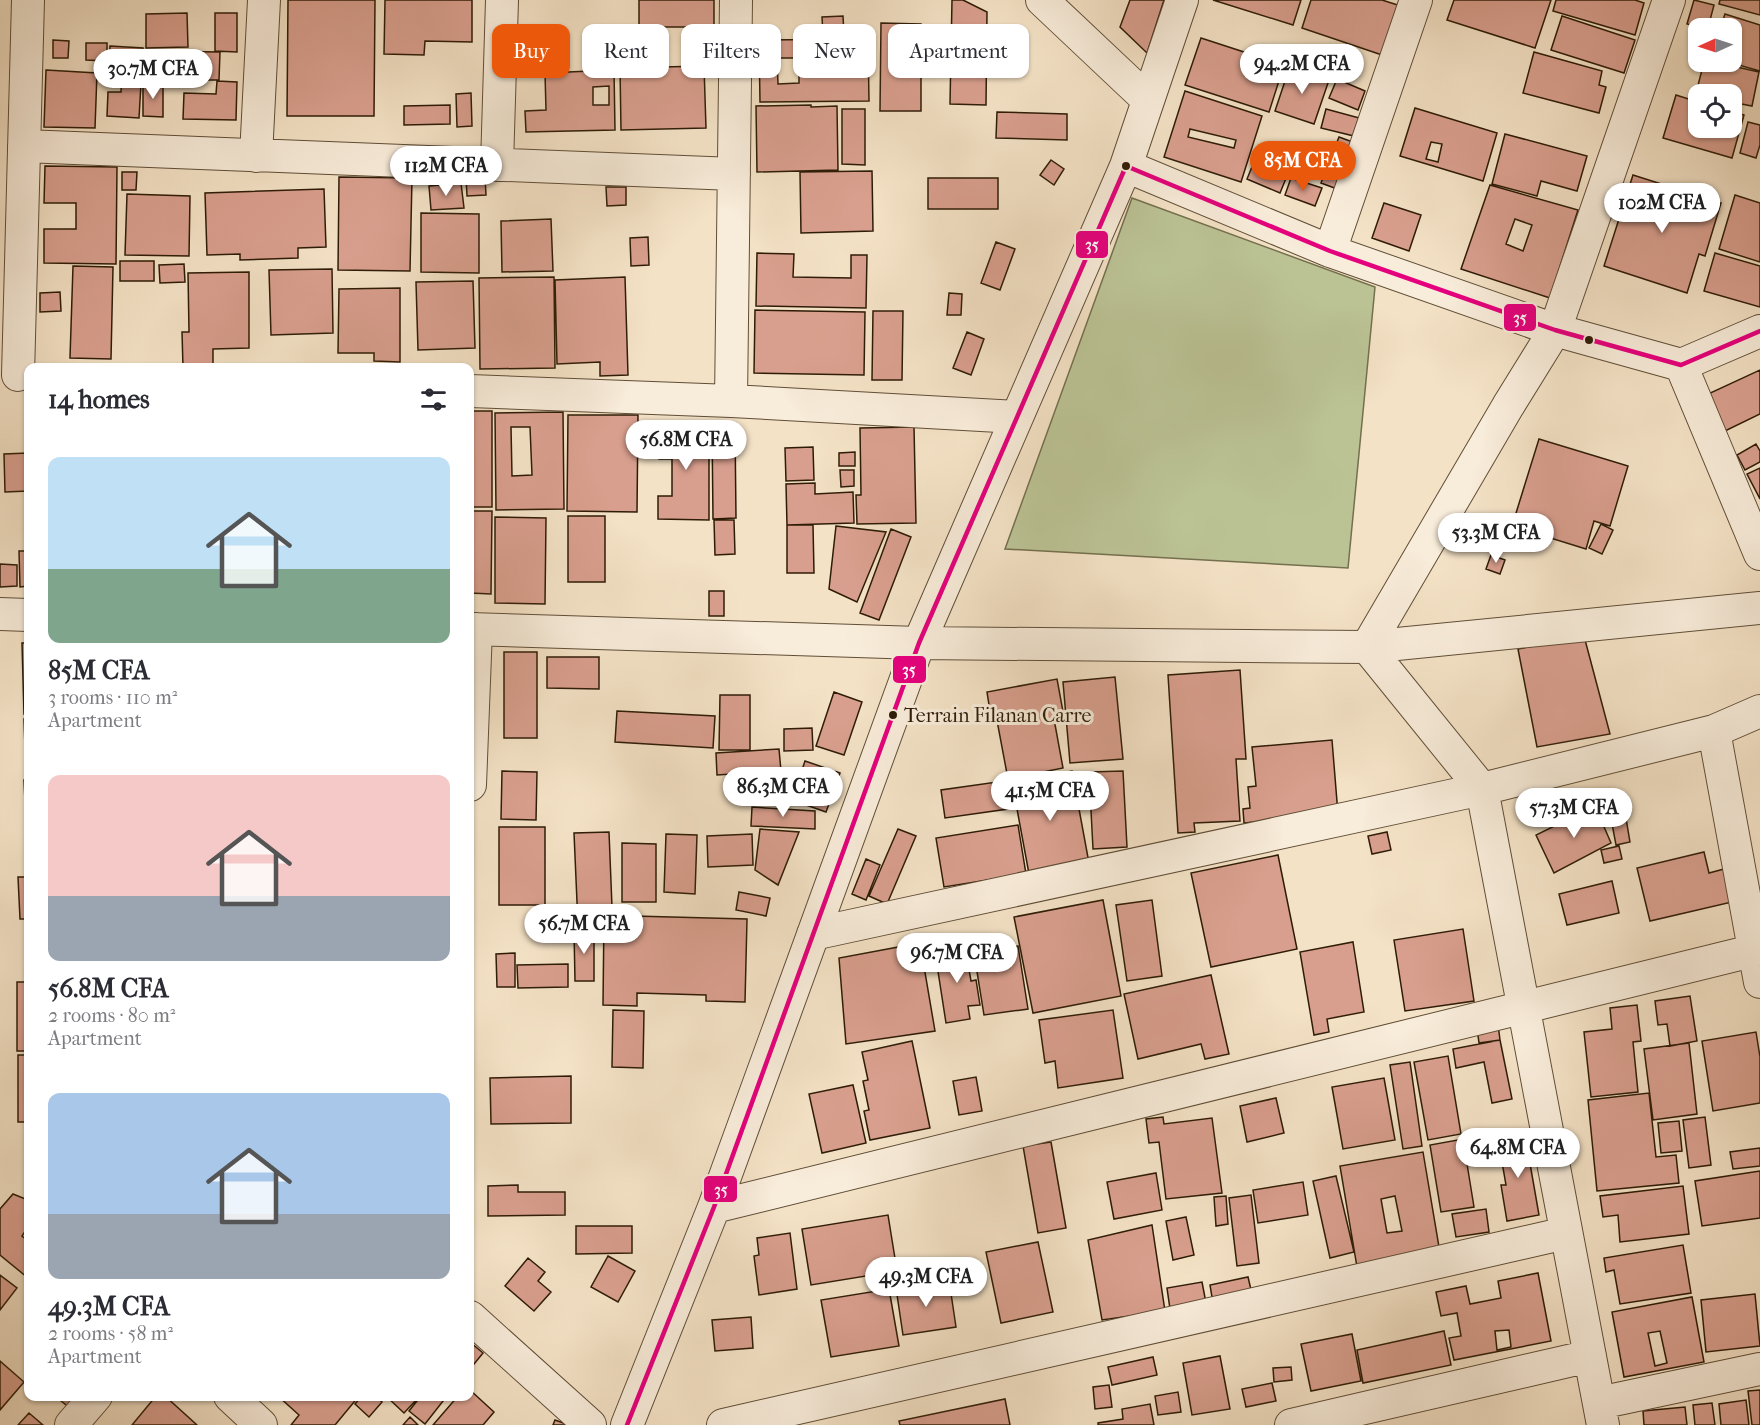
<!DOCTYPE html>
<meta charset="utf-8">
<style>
:root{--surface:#fff;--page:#f7f7f7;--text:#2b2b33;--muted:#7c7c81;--accent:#ea580c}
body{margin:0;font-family:"IM FELL French Canon",serif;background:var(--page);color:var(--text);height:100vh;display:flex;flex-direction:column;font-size:22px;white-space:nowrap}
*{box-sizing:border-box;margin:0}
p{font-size:20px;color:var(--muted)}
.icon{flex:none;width:33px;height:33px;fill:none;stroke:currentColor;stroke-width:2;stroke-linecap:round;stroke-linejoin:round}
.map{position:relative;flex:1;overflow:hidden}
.drawer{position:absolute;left:24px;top:363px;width:450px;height:1038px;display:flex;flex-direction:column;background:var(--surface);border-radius:12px;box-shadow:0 2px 4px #0004}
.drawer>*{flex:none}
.hud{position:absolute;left:492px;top:24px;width:570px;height:54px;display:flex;gap:12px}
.needle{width:39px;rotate:267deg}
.fabs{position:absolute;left:1688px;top:18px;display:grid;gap:12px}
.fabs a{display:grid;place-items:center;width:54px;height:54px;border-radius:12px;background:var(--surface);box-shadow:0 2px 4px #0004;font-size:30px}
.price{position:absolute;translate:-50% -51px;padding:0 14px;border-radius:21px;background:#fff;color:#222;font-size:20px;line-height:39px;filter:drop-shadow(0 2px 3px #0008)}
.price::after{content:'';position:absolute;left:50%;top:36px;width:18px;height:14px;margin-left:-9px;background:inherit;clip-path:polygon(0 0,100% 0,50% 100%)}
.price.active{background:var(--accent);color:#fff}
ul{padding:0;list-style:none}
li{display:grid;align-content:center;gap:12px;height:318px;padding:0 24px}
li span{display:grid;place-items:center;height:186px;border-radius:12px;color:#555}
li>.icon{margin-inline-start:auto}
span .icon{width:108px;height:108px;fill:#fffc;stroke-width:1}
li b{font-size:26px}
h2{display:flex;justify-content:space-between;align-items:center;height:72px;padding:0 24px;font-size:26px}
.pill{padding:0 21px;border-radius:12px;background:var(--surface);box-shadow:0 2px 4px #0004;font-size:21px;line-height:54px}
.pill.active{background:var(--accent);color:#fff}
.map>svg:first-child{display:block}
</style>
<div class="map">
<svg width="1760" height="1425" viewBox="0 0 1760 1425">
<rect width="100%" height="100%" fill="#f4e2c6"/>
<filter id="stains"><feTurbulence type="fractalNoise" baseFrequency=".00333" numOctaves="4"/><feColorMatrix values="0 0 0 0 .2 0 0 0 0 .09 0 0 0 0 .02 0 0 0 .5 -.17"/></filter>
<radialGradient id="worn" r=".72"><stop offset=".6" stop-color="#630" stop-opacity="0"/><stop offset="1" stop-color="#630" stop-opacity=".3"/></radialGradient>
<path fill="#bbc395" stroke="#74704e" stroke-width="1.5" d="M1132,198L1375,287L1348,568L1005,549Z"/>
<path fill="#d99f8e" stroke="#2e1c07" stroke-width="1.5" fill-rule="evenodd" d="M288,0H375L374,116H287Z
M385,0H472V42L425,41L424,55L384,54Z
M639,0H714V27H639Z
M952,0H963L987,12L986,105L950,104Z
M1130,0H1164L1147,53L1120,27Z
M1213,0H1301L1293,25Z
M1311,0H1382L1404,7L1388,57L1302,28Z
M1454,0H1551L1535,48L1447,20Z
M1556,0H1635L1644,3L1635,35L1553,11Z
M1694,0L1714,5L1708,28L1687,24Z
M1720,0H1760V15L1719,4Z
M187,13L188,47L146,48V14Z
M215,13H237V52L215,51Z
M1725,14L1760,25V71L1728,62H1731V28H1720Z
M843,16L844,34L823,35L822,17Z
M1562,16L1635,40L1624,73L1551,50Z
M881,23L921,24V111H880Z
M1201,38L1284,65L1269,112L1185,85Z
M545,39L548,61L527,62L525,40Z
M868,39L869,101L760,102L759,40ZM777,58H799V83L778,84Z
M53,40L69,41L68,58H53Z
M86,43H107V61L86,60Z
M110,46L143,48L139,118L107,116L108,92H121L122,65H109Z
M146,51L220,52L219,80H146Z
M1534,52L1602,71L1599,85L1606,87L1599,113L1523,93Z
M1704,62H1715L1759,72L1752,106L1731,102V94L1696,93Z
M704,66L706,128L621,130L620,68Z
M1290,66L1329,80L1314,124L1275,111Z
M46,70L97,73L95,128L44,127Z
M614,70L615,130L526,132L525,111L546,110L545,73ZM609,86V105H593V87Z
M1337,79L1365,91L1358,110L1329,98Z
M217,81L237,82L236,120L183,119L184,93L216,94Z
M143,84H163V117L143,116Z
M1185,91L1262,116L1241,182L1164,157ZM1190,129L1236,140L1234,148L1188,137Z
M471,93L472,126L457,127L456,94Z
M1676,95L1698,102V128H1731V111L1744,115L1732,158L1663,138Z
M450,105V124L404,125V106Z
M811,105V107L837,106L838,170L757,172L756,106Z
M1415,108L1497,133L1483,181L1400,156ZM1431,142L1442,144L1438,162L1426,159Z
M842,109H865V165L842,164Z
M1326,109L1363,119L1358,137L1321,128Z
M997,112L1067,114V140L996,138Z
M1748,122L1760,125V145L1756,158L1740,153Z
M1505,134L1587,156L1577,191L1541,181L1537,196L1492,184Z
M1339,137L1358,144L1340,190L1321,183Z
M1256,157L1289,171L1280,193L1247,179Z
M1051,160L1064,169L1054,185L1040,175Z
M45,166L117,167L116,264L44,263V229H76V203H44Z
M872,171L873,231L801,233L800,172Z
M122,172H137L136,190H122Z
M1633,175L1721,203L1705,256L1699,254L1687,293L1604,266Z
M485,176L486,195L467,196L466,177Z
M339,177L412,178L410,271L338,270Z
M928,178H998V209H928Z
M1291,178L1322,188L1315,206L1285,195Z
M461,183L464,208L431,210L429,186Z
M1490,185L1578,210L1550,298L1461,269ZM1515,219L1532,225L1523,251L1506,244Z
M606,187H626V205L607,206Z
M324,189L326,247L298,248V258L240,260V254L207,255L205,193Z
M127,194L190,196L189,256L125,255Z
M1735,195L1760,203V262L1719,249Z
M1384,203L1421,215L1409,251L1372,238Z
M421,213L479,214V273L421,272Z
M551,219L553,271L502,272L501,221Z
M648,237L649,265L631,266L630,238Z
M996,242L1015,249L1000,290L981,283Z
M757,253L794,254L793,277L851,278V255H867L866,308L756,306Z
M1715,253L1760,266V307L1704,291Z
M120,261H154V281H120Z
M184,264L185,282L160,283L159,265Z
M73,266L113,267L111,359L70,358Z
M332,269L333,333L271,335L269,270Z
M249,272V348L213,349V366L183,367L182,332H189L188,273Z
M554,277L555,368L480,369L479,278Z
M625,277L628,375L600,376V362L557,364L555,280Z
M473,281L475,348L418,350L416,282Z
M400,288V362L374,361V353H338L339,289Z
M60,292L61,311L40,312V293Z
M949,293L962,294L961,315H947Z
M755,310L865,312L864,375L754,373Z
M873,311H903L902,380H872Z
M967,332L984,339L971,375L953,368Z
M1760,370V414L1725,431L1708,394Z
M470,411H492V507H470Z
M563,412L564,509L496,510L495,413ZM511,427H530L532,475L512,476Z
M568,415H638L637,512L567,511Z
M659,423L709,424V520L658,519V496H672V459H659Z
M712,426L735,427L736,518L713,519Z
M914,427L916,523L857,524L856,495H861L860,428Z
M1539,439L1628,466L1610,526L1594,521L1586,549L1512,526Z
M1756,444L1760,451V462L1745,470L1737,455Z
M813,447L814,480L786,481L785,448Z
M855,452V466H839V453Z
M28,453V491L5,492L4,454Z
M1760,468V499L1747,474Z
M840,470H854V486L841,487Z
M815,483V494L853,492L854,523L787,525L786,484Z
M470,511H492L491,594L470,593Z
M568,516H605V582H568Z
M495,517L546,518L545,604L495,603Z
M714,520H734L735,554L715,555Z
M1601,524L1613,530L1602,554L1589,548Z
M787,525H813L814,573H787Z
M836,526L886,532L857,602L829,589Z
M891,529L911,537L879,620L860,613Z
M19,551H28V586L20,587Z
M1491,555L1505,560L1500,574L1486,569Z
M0,564L17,565V586L0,587Z
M709,591H724V616H709Z
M1584,636L1610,734L1537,747L1518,649Z
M22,643H28V714H24Z
M504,652H537V738H504Z
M547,657H599V689L547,688Z
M1240,670L1246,759H1236L1240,821L1194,823L1195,832L1178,833L1168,675Z
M1115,677L1123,759L1070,763L1063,682Z
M1057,679L1064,717L1054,719L1063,768L1008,779L995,710L990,711L987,692Z
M834,692L862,702L844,755L816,746Z
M720,695H750V750H719Z
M617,711L715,716L713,748L615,742Z
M24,719H28V775H26Z
M812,728L813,750L784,751V729Z
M1332,740L1338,814L1244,823L1243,809L1250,808L1248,787L1256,786L1252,747Z
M779,749L781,771L717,775L716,753Z
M805,761L840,773L826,812L792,800Z
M502,771L537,772L536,820L501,819Z
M1072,771L1089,863L1029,874L1012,782Z
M1123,771L1127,847L1093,849L1089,772Z
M24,780H28V844H27Z
M1004,781L1008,809L945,818L941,790Z
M1622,795L1630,842L1616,845L1607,797Z
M1595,806L1611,843L1554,873L1536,835Z
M752,807L815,811V829L751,826Z
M1018,825L1026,874L944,887L936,838Z
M499,827H545V905H499Z
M760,829L799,832L778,885L755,870Z
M898,829L916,836L887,904L869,896Z
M609,832L612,907H603V924L578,925L574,833Z
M1387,832L1391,850L1372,854L1368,836Z
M666,834L697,835L695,894L664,892Z
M752,834L753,865L708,867L707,836Z
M622,843L656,844V902H622Z
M1619,846L1622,859L1604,863L1601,850Z
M1704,852L1709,873L1724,869L1732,902L1650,921L1637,868Z
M1278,855L1297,949L1211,967L1191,873Z
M866,859L880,865L866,900L852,894Z
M18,877H28V919H20Z
M1612,881L1619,913L1567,925L1559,894Z
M739,892L770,898L766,916L736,910Z
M1103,900L1121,996L1033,1013L1014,917Z
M1152,900L1162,976L1127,981L1116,905Z
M612,909H634V916L747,919L745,1002L706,1001V995L637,993V1006L603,1005L604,915H612Z
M1463,929L1474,1001L1405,1011L1394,940Z
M574,930H594V981H575Z
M1353,942L1364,1012L1327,1019L1329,1032L1314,1035L1300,952Z
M920,943L935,1031L846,1044L839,958Z
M1018,946L1028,1009L984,1015L974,953Z
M971,947L972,957L967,958L971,981L976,980L980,1005L968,1006L970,1019L946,1023L935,952Z
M515,953V987H497L496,954Z
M568,964V987L518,988L517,965Z
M1211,975L1229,1054L1205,1059L1201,1044L1138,1059L1124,994Z
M17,982H28V1051H17Z
M1690,996L1697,1041L1670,1046L1667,1024L1658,1025L1655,1001Z
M1637,1005L1641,1041L1633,1042L1638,1092L1591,1097L1584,1032L1612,1029L1610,1008Z
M613,1010L644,1011L643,1068L612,1067Z
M1113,1010L1123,1078L1058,1088L1055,1061L1045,1063L1039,1020Z
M1498,1024L1500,1040L1479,1043L1477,1028Z
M1756,1032L1760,1057V1103L1713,1111L1702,1041Z
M1500,1040L1512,1099L1492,1103L1484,1062L1456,1068L1453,1049Z
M912,1041L930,1128L870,1140L864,1111L869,1110L863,1081L868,1080L862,1052Z
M1689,1043L1697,1114L1653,1120L1644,1049Z
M18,1055H28V1122H18Z
M1448,1056L1461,1134L1428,1140L1414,1062Z
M1410,1062L1422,1146L1403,1149L1390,1065Z
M571,1076V1123L491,1124L490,1078Z
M976,1077L982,1111L959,1115L953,1081Z
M1384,1078L1395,1140L1343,1149L1332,1087Z
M853,1085L866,1143L822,1153L809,1094Z
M1649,1093L1656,1157L1676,1155L1679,1183L1597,1191L1588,1100Z
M1276,1098L1284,1133L1247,1142L1240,1106Z
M1163,1117L1164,1124L1212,1118L1222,1193L1166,1199L1159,1142L1149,1143L1146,1119Z
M1705,1117L1711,1165L1689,1168L1683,1120Z
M1679,1121L1682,1151L1661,1153L1658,1123Z
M1525,1135L1539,1215L1507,1221L1501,1185H1506L1498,1139Z
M1463,1139L1474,1207L1441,1212L1430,1145Z
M1051,1142L1066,1228L1038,1233L1023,1146Z
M1760,1148V1166L1733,1169L1730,1152Z
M1423,1152L1440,1253L1357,1267L1340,1166ZM1395,1196L1402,1231L1387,1233L1381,1199Z
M1760,1171V1218L1702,1226L1695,1181Z
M1156,1173L1162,1210L1114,1219L1107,1182Z
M1336,1176L1354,1252L1330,1258L1313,1181Z
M1303,1182L1308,1215L1258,1223L1253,1190Z
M518,1185V1192H565V1215L488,1216V1186Z
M1683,1186L1689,1234L1620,1242L1618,1215L1603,1217L1600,1196Z
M13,1194L28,1200V1227L22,1236L28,1241V1278L0,1255V1209Z
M1251,1195L1259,1263L1237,1266L1229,1198Z
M1226,1196L1228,1224L1216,1226L1214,1197Z
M1486,1209L1489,1232L1456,1237L1452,1214Z
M888,1215L897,1271L811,1285L802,1229Z
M1186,1217L1194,1255L1173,1260L1166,1221Z
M1152,1225L1165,1311L1102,1320L1088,1240Z
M576,1226H632V1253L576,1254Z
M790,1233L797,1289L759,1295L754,1256L759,1255L757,1238Z
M1038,1242L1053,1312L1001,1323L986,1252Z
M1683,1245L1691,1293L1620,1304L1614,1270L1606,1272L1604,1258Z
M608,1256L635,1271L618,1302L591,1287Z
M528,1258L545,1272L538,1281L551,1292L534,1311L505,1286Z
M1538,1273L1551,1341L1454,1360L1449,1338L1461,1336L1457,1313L1441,1316L1436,1292L1466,1286L1470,1304L1501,1298L1498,1281ZM1509,1330L1511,1347L1497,1350L1495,1331Z
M0,1275L17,1288L0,1310Z
M1248,1277L1252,1294L1213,1303L1210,1285Z
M949,1280L956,1327L903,1335L896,1288Z
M1202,1282L1206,1303L1170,1309L1167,1288Z
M889,1289L899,1346L831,1357L821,1300Z
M1755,1294L1760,1346L1706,1352L1701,1300Z
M1692,1297L1704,1362L1624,1377L1612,1312ZM1660,1331L1667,1363L1655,1366L1648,1333Z
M751,1317L753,1348L715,1351L712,1320Z
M1444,1331L1451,1365L1363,1383L1357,1350Z
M1352,1334L1361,1381L1311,1391L1301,1344Z
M470,1342L483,1353L470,1369Z
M1220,1356L1230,1409L1192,1415L1183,1363Z
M1153,1357L1157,1375L1112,1385L1108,1367Z
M0,1361L24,1382L0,1410Z
M1291,1367L1292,1380L1274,1382L1273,1368Z
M1272,1383L1276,1401L1246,1407L1242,1389Z
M1109,1385L1112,1407L1095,1409L1093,1387Z
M470,1390L494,1412L483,1425H433L458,1396H470Z
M1760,1390V1425H1752L1748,1391Z
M1178,1392L1181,1412L1158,1415L1155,1396Z
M55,1396H81L71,1409Z
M156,1396H165L197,1425H132Z
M278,1396H359L335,1425H291L299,1415Z
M362,1396H376L382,1402L369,1417L355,1404Z
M386,1396H416L418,1398L404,1413Z
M421,1396H447L425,1424L409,1411Z
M1005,1399L1010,1425H900L899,1421Z
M1746,1400L1749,1425H1721L1719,1404Z
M1712,1403L1715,1425H1695L1693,1405Z
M1150,1404L1154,1425H1098V1423L1123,1419L1122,1409Z
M1685,1407L1687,1425H1644L1643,1411Z
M29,1413L43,1425H18Z
M410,1417L418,1425H403Z
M555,1420L569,1425H553Z"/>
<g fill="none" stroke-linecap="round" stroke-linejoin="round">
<g stroke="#604e37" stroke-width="34">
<path id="minor" d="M1042,0L1148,100
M24,146L734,174
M256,156L264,0
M497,165L502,0
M1126,166L1330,251L1555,330L1681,365L1760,331
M1330,251L1416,0
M1681,365L1760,554
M18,375L28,0
M470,391L731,401L1017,417
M731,401L736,0
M0,614L28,615
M470,629L919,643L1367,647L1760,608
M1367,647L1482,789L1603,1425
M1367,647L1508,406L1555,330L1669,0
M1714,731L1760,982
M470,785L476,629
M813,934L1482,789L1714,731L1760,711
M714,1207L1760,949
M470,1317L590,1425
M230,1396L261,1425
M1599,1403L1760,1369
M71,1425L96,1396
M627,1425L714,1207L919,643L1126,166L1182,0
M723,1425L1566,1233
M1291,1425L1590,1356"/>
</g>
<use href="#minor" stroke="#f8ecda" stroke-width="32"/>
<g stroke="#f8ecda" stroke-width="9">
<path id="bus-1" d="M627,1425L714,1207L919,643L1126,166L1330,251L1555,330L1681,365L1760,331"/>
</g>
<use href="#bus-1" stroke="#e5007d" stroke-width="4.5"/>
</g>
<g fill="#2e1c07" stroke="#f8ecda" stroke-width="2">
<circle cx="1126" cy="166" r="5"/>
<circle cx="1589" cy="340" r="5"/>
<circle cx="893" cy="715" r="5"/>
</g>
<g text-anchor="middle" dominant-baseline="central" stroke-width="6" stroke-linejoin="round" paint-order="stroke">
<g font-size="20" fill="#2e1c07" stroke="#f8ecda" text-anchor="start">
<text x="904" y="715">Terrain Filanan Carre</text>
</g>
</g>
<g stroke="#f8ecda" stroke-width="2">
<rect x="1075" y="230" width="34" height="29" rx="6" fill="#e5007d"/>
<rect x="1503" y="303" width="34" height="29" rx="6" fill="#e5007d"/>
<rect x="892" y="655" width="35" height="29" rx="6" fill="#e5007d"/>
<rect x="703" y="1175" width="35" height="28" rx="6" fill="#e5007d"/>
</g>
<g font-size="16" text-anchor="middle" font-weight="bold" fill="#fff">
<text x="1092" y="250">35</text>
<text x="1520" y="323">35</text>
<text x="909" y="675">35</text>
<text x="721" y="1195">35</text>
</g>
<rect width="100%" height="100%" filter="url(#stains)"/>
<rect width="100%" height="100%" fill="url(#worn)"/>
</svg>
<div class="fabs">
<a><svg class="needle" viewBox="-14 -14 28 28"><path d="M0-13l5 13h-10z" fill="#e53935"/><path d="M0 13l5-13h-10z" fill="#7c7c81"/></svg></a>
<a><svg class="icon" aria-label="locate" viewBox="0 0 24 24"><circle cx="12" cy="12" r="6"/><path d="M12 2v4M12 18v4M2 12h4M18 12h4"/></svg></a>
</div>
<b class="price" style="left:1302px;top:95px">94.2M CFA</b>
<b class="price" style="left:153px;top:100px">30.7M CFA</b>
<b class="price active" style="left:1303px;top:192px">85M CFA</b>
<b class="price" style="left:446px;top:197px">112M CFA</b>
<b class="price" style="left:1662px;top:234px">102M CFA</b>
<b class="price" style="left:686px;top:471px">56.8M CFA</b>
<b class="price" style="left:1496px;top:564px">53.3M CFA</b>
<b class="price" style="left:783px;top:818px">86.3M CFA</b>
<b class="price" style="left:1050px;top:822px">41.5M CFA</b>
<b class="price" style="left:1574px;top:839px">57.3M CFA</b>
<b class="price" style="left:584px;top:955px">56.7M CFA</b>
<b class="price" style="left:957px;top:984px">96.7M CFA</b>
<b class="price" style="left:1518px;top:1179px">64.8M CFA</b>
<b class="price" style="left:926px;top:1308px">49.3M CFA</b>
<div class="hud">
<a class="pill active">Buy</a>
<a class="pill">Rent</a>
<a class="pill">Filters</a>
<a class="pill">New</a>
<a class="pill">Apartment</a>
</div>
<section class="drawer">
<h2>14 homes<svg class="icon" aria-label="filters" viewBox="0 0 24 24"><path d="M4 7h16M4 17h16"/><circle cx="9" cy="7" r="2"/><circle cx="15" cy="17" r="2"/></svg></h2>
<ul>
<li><span style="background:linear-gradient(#bfe0f5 60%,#7fa58c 0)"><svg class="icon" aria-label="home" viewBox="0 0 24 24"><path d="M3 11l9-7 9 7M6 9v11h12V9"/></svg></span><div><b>85M CFA</b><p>3 rooms · 110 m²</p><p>Apartment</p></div></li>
<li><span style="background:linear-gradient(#f6c9c9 65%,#9aa5b1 0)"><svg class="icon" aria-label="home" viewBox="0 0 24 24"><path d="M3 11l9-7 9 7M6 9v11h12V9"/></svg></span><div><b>56.8M CFA</b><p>2 rooms · 80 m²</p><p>Apartment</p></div></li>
<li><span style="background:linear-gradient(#a9c7e8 65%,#9aa5b1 0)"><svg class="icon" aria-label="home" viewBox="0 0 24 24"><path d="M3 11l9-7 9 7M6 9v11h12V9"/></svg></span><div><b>49.3M CFA</b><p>2 rooms · 58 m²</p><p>Apartment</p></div></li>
</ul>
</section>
</div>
